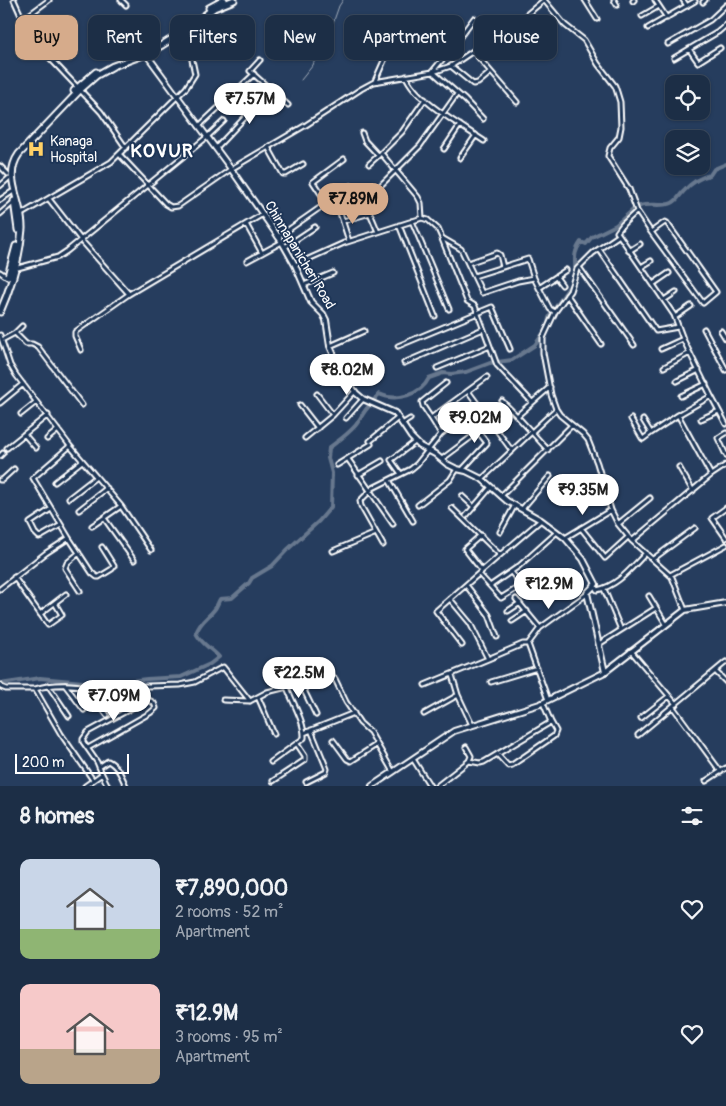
<!DOCTYPE html>
<meta charset="utf-8">
<style>
:root{--surface:#1c2e46;--page:#25364d;--text:#f1f3f6;--muted:#a0a8b3;--line:#3a4a5f;--accent:#d6ab8b}
body{margin:0;font-family:Pangolin,sans-serif;background:var(--page);color:var(--text);height:100vh;display:flex;flex-direction:column;font-size:19px;white-space:nowrap}
*{box-sizing:border-box;margin:0}
p{font-size:16px;color:var(--muted)}
.icon{flex:none;width:28px;height:28px;fill:none;stroke:currentColor;stroke-width:2;stroke-linecap:round;stroke-linejoin:round}
.map{position:relative;height:786px;overflow:hidden}
.panel{display:flex;flex-direction:column;background:var(--surface);flex:1}
.panel>*{flex:none}
.guide{position:absolute;left:15px;top:15px;width:696px;height:45px;display:flex;gap:10px}
.fabs{position:absolute;left:665px;top:75px;display:grid;gap:10px}
.fabs a{display:grid;place-items:center;width:45px;height:45px;border-radius:10px;background:var(--surface);box-shadow:0 1px 4px #0004,0 0 0 1px var(--line);font-size:25px}
.scale{position:absolute;left:15px;bottom:12px;width:114px;box-sizing:border-box;padding-left:5px;border:2px solid #fff;border-top:0;font-size:14px;line-height:18px;white-space:nowrap;color:#fff;-webkit-text-stroke:4px #1d3557;paint-order:stroke}
.price{position:absolute;translate:-50% -42px;padding:0 11px;border-radius:18px;background:#fff;color:#222;font-size:16px;line-height:32px;filter:drop-shadow(0 1px 2px #0008)}
.price::after{content:'';position:absolute;left:50%;top:30px;width:15px;height:11px;margin-left:-8px;background:inherit;clip-path:polygon(0 0,100% 0,50% 100%)}
.price.selected{background:var(--accent);color:#111}
ul{padding:0;list-style:none}
li{display:flex;align-items:center;gap:15px;height:125px;padding:0 20px}
li span{display:grid;place-items:center;flex:none;width:140px;height:100px;border-radius:10px;color:#555}
li>.icon{margin-inline-start:auto}
span .icon{width:60px;height:60px;fill:#fffc;stroke-width:1}
li b{font-size:21px}
h2{display:flex;justify-content:space-between;align-items:center;height:60px;padding:0 20px;font-size:21px}
.pill{padding:0 18px;border-radius:10px;background:var(--surface);box-shadow:0 1px 4px #0004,0 0 0 1px var(--line);font-size:18px;line-height:45px}
.pill.selected{background:var(--accent);color:#111}
.map>svg:first-child{display:block}
</style>
<div class="map">
<svg width="726" height="786" viewBox="0 0 726 786">
<rect width="100%" height="100%" fill="#263d5e"/>
<filter id="ink" filterUnits="userSpaceOnUse"><feTurbulence type="fractalNoise" baseFrequency=".02" numOctaves="2"/><feDisplacementMap in="SourceGraphic" scale="10" xChannelSelector="R" yChannelSelector="G"/><feConvolveMatrix kernelMatrix="1 2 1 2 8 2 1 2 1" color-interpolation-filters="sRGB"/></filter>
<g filter="url(#ink)">
<g fill="none" stroke-linecap="round" stroke-linejoin="round">
<path stroke="#a4aebb" stroke-width="1" d="M301,80L313,65L320,46L332,26L339,6L343,0"/>
<path stroke="#67788e" stroke-width="4" d="M640,206C649,203 663,207 672,203C677,201 679,196 683,192C690,184 700,177 710,175L714,169L726,164
M575,273C576,259 572,255 581,242L586,244L592,237L616,225L634,209
M555,308L571,284
M374,400L379,394C396,402 421,395 429,378L443,373L451,374L466,372L490,363L512,360L535,345L547,328L549,318L551,314
M0,684L40,678L104,684L147,679L181,677L210,664L219,657C211,648 201,644 196,633C201,620 207,619 214,610C217,607 218,602 220,599L232,598L249,583L252,578L272,566L287,550L319,521L331,507L332,473L328,458L329,448C338,441 347,435 355,426C360,420 363,412 369,406"/>
<g stroke="#fff" stroke-width="7">
<path id="minor" d="M14,0L27,29L47,55L101,112L126,148
M121,0L126,5
M544,0L565,25L584,40L598,64L615,86L617,92L620,102L621,127L619,137L610,148L608,156L629,189L637,211L651,232
M585,0L597,19
M614,0L617,5
M655,0L667,18
M683,0L687,6
M633,1L634,0
M703,2L705,0
M642,16L659,6
M22,20L49,0
M648,28L695,1
M668,44L710,20L726,5
M689,49L698,62L720,48
M473,51L517,102
M674,58L718,32L726,25
M260,60L250,71L288,105
M451,66L473,84L478,83L491,72
M432,72L451,49L474,18
M433,72L465,100L483,119
M406,76C415,100 462,126 484,141
M375,81L390,47L397,36
M240,88L257,105
M199,126L254,74
M362,133L365,141L378,155
M268,147L283,174H286L303,164
M216,148L271,90
M444,149L460,125
M120,155L166,204L171,207L178,206L231,169L306,125L361,89L374,82L433,72L451,66L473,51L488,39L512,27L544,0
M460,158L476,135
M369,164L379,155
M0,166L8,174
M0,186L9,178
M373,193L420,146L457,94
M49,199L81,240L129,294L263,214
M0,200L12,192
M327,203L313,182L344,159
M340,213L349,241
M0,214L14,202
M20,215L111,162L186,88L195,74L192,60L202,39V23L199,20
M422,218L421,203L418,197L381,153L402,132L425,99
M343,221L370,213L378,232
M412,221L449,309
M665,222L667,223L716,292L703,303L651,232Z
M246,224L262,253
M399,225L435,316
M278,237L351,186
M442,239L467,301L475,306L497,365L532,402
M285,247L315,227
M599,249L656,331L678,327
M629,251L640,244
M247,261L282,242
M468,263L497,253L500,255L503,267
M295,265L344,243L422,218L428,220L438,229L442,238L461,249L482,293L518,281L534,278L550,309L555,312L543,338V353L551,395L556,409L560,415L583,434L588,440L597,463L611,510L618,524L632,541L672,577L685,610
M579,267L634,345
M641,267L651,261
M14,269L58,257L67,251L207,137L224,121
M0,272L7,277
M474,276L528,259L534,278
M556,277L562,285
M653,284L669,273
M304,285L333,273
M539,288L566,270
M567,295L601,344
M664,300L676,292
M555,312L570,291L577,269L593,253L618,236
M675,317L691,306
M704,329L726,370
M721,331L726,339
M15,333L22,326
M0,335L10,365L16,375L70,446L121,506L92,526
M2,340L15,333L26,344H32L38,347L82,405
M330,346L364,331
M398,346L492,307L510,349
M661,349L683,339
M81,350L75,336V332L129,294
M404,363L483,329
M664,367L690,353
M437,368L490,346
M677,381L699,370
M468,391L512,451
M317,394L333,415
M681,396L706,384
M711,396L726,424
M502,401L517,416
M0,403L23,384
M300,405L318,428
M21,414L36,402
M346,418L363,399
M431,418L423,406L422,402L446,383
M631,419L642,438L643,439L651,433
M701,419L719,411
M643,420L651,433L678,415
M402,424L410,419
M726,433L718,438L726,455
M24,434L36,448
M441,434L431,418L487,377
M305,438L333,415L355,391
M47,439L58,430
M370,441L398,418
M7,448L48,415
M548,450L517,416L550,387
M0,456L3,453
M348,459L393,524
M442,459L478,432
M337,465L371,444
M679,467L693,491
M462,470L487,443L466,416
M401,474L391,460L415,442
M358,475L382,461
M711,475L726,465
M482,479L556,409
M0,480H2L14,469
M389,480L413,521
M55,482L82,461
M462,496L474,507
M501,496L572,425
M69,498L96,477
M418,505L450,480L457,469
M121,506L151,550
M452,508L500,555L541,520
M726,508L712,518L726,538
M51,509L30,523L35,533L39,537L42,536L61,525
M522,509L550,476
M79,510L107,488
M466,516L491,487
M104,518L134,560
M618,524L650,498
M581,528L605,558L628,537
M500,532L515,505
M481,535L465,549L482,571
M69,538L33,478L70,446
M565,538L611,510
M632,541L711,475L678,415L711,396L683,339L674,315L617,232L623,224L637,211
M383,545L361,506L360,501L373,488L411,469L417,464L441,434L479,406
M333,551L376,533
M79,553L67,563L65,568L80,591
M653,559L695,528
M479,574L490,586L519,566L557,532
M670,575L726,545
M14,577L48,625L62,615L55,603
M466,585L489,615L497,637
M594,585L597,590C618,586 631,568 646,553
M490,586L501,598L519,587L520,583L511,572
M0,589L46,553L69,538L92,573L97,577H99L112,569L114,566L102,547
M604,589L621,630
M649,596L666,624
M516,599L540,628
M508,611L520,603
M40,614L66,594
M512,621L527,611
M528,644L540,628L587,594
M599,644L656,608
M462,645L436,611L500,555
M631,651L676,704
M488,659L523,644H528L548,700
M716,672L726,682
M452,675L458,695L472,725
M297,676L316,715
M491,682L537,668
M0,685L1,687L6,689H35L61,734L93,780
M48,685L69,716
M65,685L84,710
M425,685L488,659L470,623L450,599
M86,687L107,715
M117,687L180,685L195,682L223,667L250,701
M35,689C59,681 81,686 105,689L113,698L118,699L125,695L131,702
M258,697L274,734
M223,700L250,701L267,692L287,687L302,671L307,669H312L335,679L346,702L360,723L370,732L393,772
M673,707L721,772
M424,714L458,695
M641,718L669,696
M304,733L354,713
M638,735L726,662
M333,740L347,759L351,761L376,745
M497,754L508,766L512,765L554,736L556,731L551,722
M413,759L430,786
M469,761L480,763L484,762L551,722L543,703
M271,762L304,738C305,722 292,702 287,687
M99,767L108,761C118,766 122,777 126,786
M102,774L108,786
M273,781L305,760V756L297,744
M706,781L726,768
M306,782L326,772L327,769L311,730
M85,786L102,774L97,762L83,742V739L88,732L143,702L149,700L154,703L156,708L150,713L88,748
M437,786L469,761L471,756L466,747"/>
</g>
<g stroke="#fff" stroke-width="8">
<path id="tertiary" d="M144,51L231,169L282,242L295,265L311,302L323,314L326,320L330,346L341,372L356,393L363,399L395,413L411,437L420,446L435,454L447,464L457,469L466,471L482,479L507,501L541,520L565,538L583,559L596,584L587,593L605,672
M372,786L454,731L540,704L605,672L685,610L726,603"/>
</g>
<g stroke="#fff" stroke-width="9">
<path id="primary" d="M209,8L224,0
M74,91L96,72
M14,201L18,230
M8,276L16,246
M0,312C11,287 20,256 22,229C23,201 2,178 19,154L80,90L97,75L113,66L146,54L162,45L183,32L214,8L234,0"/>
</g>
<use href="#minor" stroke="#1d3557" stroke-width="3"/>
<use href="#tertiary" stroke="#1d3557" stroke-width="4"/>
<use href="#primary" stroke="#1d3557" stroke-width="5"/>
</g>
</g>
<defs>
<g id="hospital-bare" transform="scale(1.35)"><path d="M-5-5h3v3.5h4V-5h3V5h-3V1.5h-4V5h-3Z" fill="#ffd166" stroke="#1d3557" stroke-width="2.5" paint-order="stroke"/></g>
</defs>
<g fill-rule="evenodd">
<use href="#hospital-bare" x="36" y="149"/>
</g>
<g text-anchor="middle" dominant-baseline="central" stroke-width="4" stroke-linejoin="round" paint-order="stroke">
<g font-size="14" fill="#fff" stroke="#1d3557" text-anchor="start">
<text x="50" y="141">Kanaga<tspan x="50" dy="16">Hospital</tspan></text>
</g>
<g font-size="14" fill="#fff" stroke="#1d3557">
<text transform="translate(300 255) rotate(59)">Chinnapanicheri Road</text>
</g>
<g font-size="19" font-weight="bold" letter-spacing="1" fill="#fff" stroke="#1d3557">
<text x="162" y="151">KOVUR</text>
</g>
</g>
</svg>
<div class="fabs">
<a><svg class="icon" aria-label="locate" viewBox="0 0 24 24"><circle cx="12" cy="12" r="6"/><path d="M12 2v4M12 18v4M2 12h4M18 12h4"/></svg></a>
<a><svg class="icon" aria-label="layers" viewBox="0 0 24 24"><path d="M12 4l9 5-9 5-9-5zM3 14l9 5 9-5"/></svg></a>
</div>
<div class="scale">200 m</div>
<b class="price" style="left:250px;top:125px">₹7.57M</b>
<b class="price selected" style="left:353px;top:225px">₹7.89M</b>
<b class="price" style="left:347px;top:396px">₹8.02M</b>
<b class="price" style="left:475px;top:444px">₹9.02M</b>
<b class="price" style="left:583px;top:516px">₹9.35M</b>
<b class="price" style="left:549px;top:610px">₹12.9M</b>
<b class="price" style="left:299px;top:699px">₹22.5M</b>
<b class="price" style="left:114px;top:722px">₹7.09M</b>
<div class="guide">
<a class="pill selected">Buy</a>
<a class="pill">Rent</a>
<a class="pill">Filters</a>
<a class="pill">New</a>
<a class="pill">Apartment</a>
<a class="pill">House</a>
</div>
</div>
<section class="panel">
<h2>8 homes<svg class="icon" aria-label="filters" viewBox="0 0 24 24"><path d="M4 7h16M4 17h16"/><circle cx="9" cy="7" r="2"/><circle cx="15" cy="17" r="2"/></svg></h2>
<ul>
<li><span style="background:linear-gradient(#c9d6e8 70%,#8fb573 0)"><svg class="icon" aria-label="home" viewBox="0 0 24 24"><path d="M3 11l9-7 9 7M6 9v11h12V9"/></svg></span><div><b>₹7,890,000</b><p>2 rooms · 52 m²</p><p>Apartment</p></div><svg class="icon" aria-label="heart" viewBox="0 0 24 24"><path d="M12 20l-8-8c-3-5 5-10 8-4 3-6 11-1 8 4z"/></svg></li>
<li><span style="background:linear-gradient(#f6c9c9 65%,#b9a48a 0)"><svg class="icon" aria-label="home" viewBox="0 0 24 24"><path d="M3 11l9-7 9 7M6 9v11h12V9"/></svg></span><div><b>₹12.9M</b><p>3 rooms · 95 m²</p><p>Apartment</p></div><svg class="icon" aria-label="heart" viewBox="0 0 24 24"><path d="M12 20l-8-8c-3-5 5-10 8-4 3-6 11-1 8 4z"/></svg></li>
</ul>
</section>
